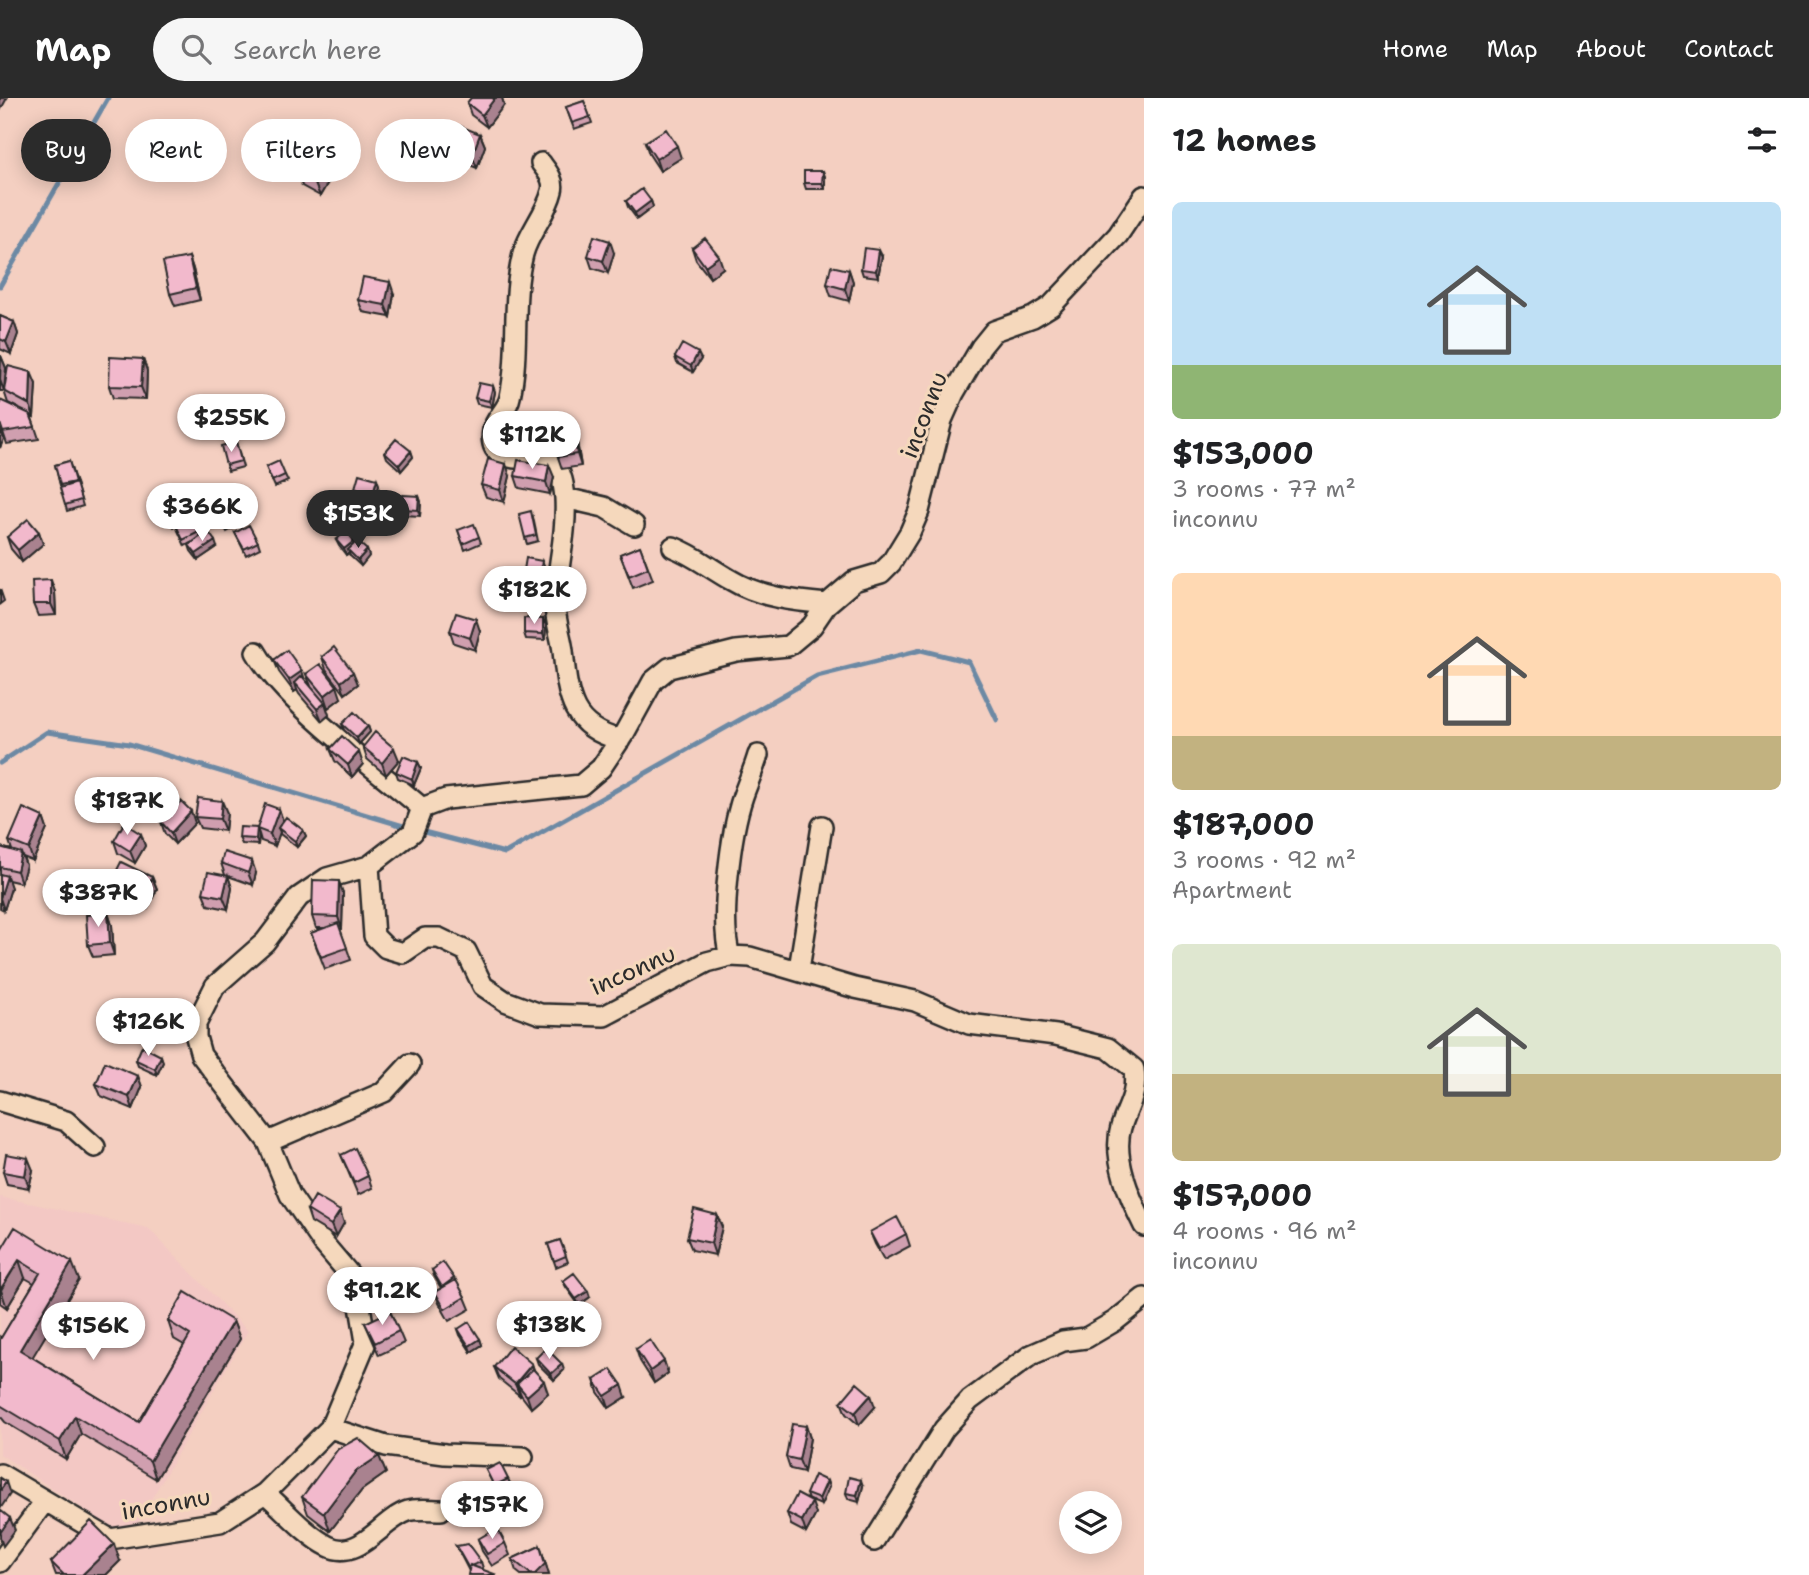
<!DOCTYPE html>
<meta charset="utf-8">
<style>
:root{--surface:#fff;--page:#f6f6f6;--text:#202124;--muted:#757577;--accent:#2b2b2b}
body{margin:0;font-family:"Shantell Sans",sans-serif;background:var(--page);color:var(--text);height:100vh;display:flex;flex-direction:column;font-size:26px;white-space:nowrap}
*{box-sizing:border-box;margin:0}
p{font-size:23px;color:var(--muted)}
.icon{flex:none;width:38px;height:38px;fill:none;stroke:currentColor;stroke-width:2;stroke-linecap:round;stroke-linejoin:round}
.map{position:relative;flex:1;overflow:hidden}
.details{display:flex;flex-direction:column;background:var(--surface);width:665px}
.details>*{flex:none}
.banner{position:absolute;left:21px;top:21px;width:665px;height:63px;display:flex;gap:14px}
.buttons{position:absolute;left:1059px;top:1393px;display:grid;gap:14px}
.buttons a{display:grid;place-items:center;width:63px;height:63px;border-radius:50%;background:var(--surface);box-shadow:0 4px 18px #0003;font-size:35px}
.price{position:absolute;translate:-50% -60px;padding:0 16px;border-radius:24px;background:#fff;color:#222;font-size:23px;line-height:46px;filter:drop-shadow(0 2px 4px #0008)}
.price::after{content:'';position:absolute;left:50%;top:42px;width:21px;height:16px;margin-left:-10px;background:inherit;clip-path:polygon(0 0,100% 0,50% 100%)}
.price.current{background:var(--accent);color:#fff}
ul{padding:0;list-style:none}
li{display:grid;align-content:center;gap:14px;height:371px;padding:0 28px}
li span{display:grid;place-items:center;height:217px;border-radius:10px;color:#555}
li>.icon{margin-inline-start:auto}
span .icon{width:126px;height:126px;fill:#fffc;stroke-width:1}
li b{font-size:30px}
h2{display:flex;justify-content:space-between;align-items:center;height:84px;padding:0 28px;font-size:30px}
.tag{padding:0 24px;border-radius:32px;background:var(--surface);box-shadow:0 4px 18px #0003;font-size:24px;line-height:63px}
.tag.current{background:var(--accent);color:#fff}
header{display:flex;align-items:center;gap:42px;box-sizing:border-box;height:98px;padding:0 35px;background:var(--accent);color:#fff}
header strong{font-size:33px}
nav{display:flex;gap:38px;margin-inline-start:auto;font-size:24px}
.search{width:490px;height:63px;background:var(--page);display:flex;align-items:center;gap:18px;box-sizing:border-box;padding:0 24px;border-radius:38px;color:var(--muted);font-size:26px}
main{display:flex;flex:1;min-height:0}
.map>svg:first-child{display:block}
</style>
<header>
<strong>Map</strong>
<div class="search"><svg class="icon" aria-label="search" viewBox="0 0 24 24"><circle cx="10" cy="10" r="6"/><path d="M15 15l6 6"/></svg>Search here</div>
<nav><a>Home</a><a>Map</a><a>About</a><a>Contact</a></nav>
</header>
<main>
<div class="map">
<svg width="1144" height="1477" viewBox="0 0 1144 1477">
<rect width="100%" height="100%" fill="#f4cfc1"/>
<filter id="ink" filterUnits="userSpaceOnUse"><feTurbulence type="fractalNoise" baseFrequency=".0143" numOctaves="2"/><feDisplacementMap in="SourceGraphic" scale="14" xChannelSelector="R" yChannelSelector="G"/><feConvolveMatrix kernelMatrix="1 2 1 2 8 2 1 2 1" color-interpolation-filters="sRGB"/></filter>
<g filter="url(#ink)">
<path fill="#f3c8c4" d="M0,1099L148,1130L248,1233L133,1433L120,1435L0,1356Z"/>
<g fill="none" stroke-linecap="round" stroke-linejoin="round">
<path stroke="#6c89a4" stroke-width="5" d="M0,188L108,0
M0,665L47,634L129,646L410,730
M420,733L505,755L817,578L921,552L969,564L997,622"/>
<g stroke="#2b2b2b" stroke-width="24">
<path id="street" d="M541,65C547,73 555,82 552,93C547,115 529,134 523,156C511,203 520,252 510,299C508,311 496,319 493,332C486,373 536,354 553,366C562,372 564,390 565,400C567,436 557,471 555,506C555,523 561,537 563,553C568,599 570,629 620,642
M565,400L604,409L634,427
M673,449C694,457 711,471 731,482C759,499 795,503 827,506
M256,554C288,608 373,668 422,710
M369,768L374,838L386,850L403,855L425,840H439L466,853L483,888L505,903L540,916L604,918L707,864L730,858L750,859L855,890L915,903L969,926L1056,937L1108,950L1134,971C1137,999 1129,1004 1121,1029C1112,1060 1130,1100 1144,1128
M730,858C719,824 731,733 743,698C748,684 754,671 758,657
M799,871L822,728
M0,1003L66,1023L95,1049
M268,1044L384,994L410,966
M330,1330L386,1348L445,1356L523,1359
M0,1376L110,1441L220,1424L265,1395L330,1330L366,1244L356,1184L323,1145L290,1097L268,1044L201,957L196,939V926L215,888L265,844L299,799L327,780L369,768L413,734L422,710L446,701L581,687L601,670L625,634L653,583L669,570L736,553L788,548L812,528L827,506L854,483L881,475L891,465L910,434L919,413L942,322L954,295L981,249L994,233L1033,219L1051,208L1118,137L1144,98
M265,1395C285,1412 306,1437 328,1448C359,1464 381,1422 408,1413C417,1410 432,1412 441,1412
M874,1443L944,1331L970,1302L1031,1257L1063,1243L1086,1240L1115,1223L1144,1200
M0,1464L45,1403"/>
</g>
<use href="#street" stroke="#f5d8bc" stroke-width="19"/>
</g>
<path fill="#d09faf" stroke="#2b2b2b" stroke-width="2" d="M471,0H502L504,7L487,29L471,17L467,5Z
M584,3L592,25L574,31L566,9Z
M480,36L485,48L477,70L456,62L452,50Z
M645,44L681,60L660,73L649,56Z
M329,64L333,76L320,98L302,88L298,76Z
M823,73L825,79V91H806L804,85Z
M626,103H651L653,109L637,121L628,109Z
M692,150L723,170L710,180L696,162Z
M614,155L608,175L592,170L588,158Z
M882,158L878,179L863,177L861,171Z
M189,159L193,171L200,202L175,208L170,196Z
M849,172L853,184L849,203L831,198L827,186Z
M394,196L390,219L363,214L358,202Z
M0,218L14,224L18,236L11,256L0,251Z
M0,258H1L6,270L4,292L36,286L34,319L31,317L39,341L7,346L0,325L18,310L8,305L4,293H0Z
M675,259L701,261L693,274L677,265Z
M143,261L147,273L146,301L113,300L109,288Z
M493,288L495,294L492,309L477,306L475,300Z
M538,321L541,327L533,350L522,347L520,341Z
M573,332L577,344L581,368L562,371L558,359Z
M236,344L243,369L228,373L226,367Z
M411,353L413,359L401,373L387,360L385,354Z
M69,363L83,408L67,413L55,367Z
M266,369L285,377L288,383L275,389Z
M510,378L504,404L486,399L481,387Z
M515,378L554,379L550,396L519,390Z
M377,381L379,387L375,401L358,396L355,390Z
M419,398L421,404L420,418L404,417L402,411Z
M179,399L188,418L199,434L200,439L217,449L198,462L191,453L189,447L192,444L185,448L176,428L174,429L164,406Z
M216,412L238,421L240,427L227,434Z
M533,419L538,443L527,446L525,440Z
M458,432L479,439L481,445L465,452Z
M39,434L43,446L22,464L11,451L7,439Z
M235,435L258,444L260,450L246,457Z
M336,442L355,445L367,452L369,458L361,468L350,458L349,455L346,457L339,448Z
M640,448L653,482L633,490L620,456Z
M545,469L542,481L526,478L524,472Z
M55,494L56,517L38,518L33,506Z
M543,521L546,527L545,542L526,541L524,535Z
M450,533H480L475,552L454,545Z
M322,559L358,586L345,596L326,571Z
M274,562L305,582L311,588L306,576L341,600L328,610L326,608L329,617L322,623L299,596L297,592L294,594L279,574Z
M342,626L368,628L370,634L359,646L344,632Z
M363,649L399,662L386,677L367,661Z
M330,651L363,666L352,679L335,663Z
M418,664L421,670L414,687L398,680L396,674Z
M279,711L283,723L303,732L306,738L297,749L280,736V734L275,748L261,743L259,736L258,747L242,746L239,740L257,730Z
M227,715L225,733L200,730L195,719Z
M43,719L47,731L33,763L23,759L26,767L21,785L8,782L11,790L4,812L0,810V749L12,752L9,743Z
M161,724L195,725L175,746L165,736Z
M141,736L145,748L135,765L118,755L114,743Z
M221,765L256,775L253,787L228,778L232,790L228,811L208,807L203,795L225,777Z
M152,779L157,791L148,810L116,794L112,782Z
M343,795L342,831H340L351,862L325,871L311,835L324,830H316L312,818Z
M108,815L112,827L114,857L93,859L88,847Z
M161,958L163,964L157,977L138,968L136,962Z
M138,978L142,989L133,1011L101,998L96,986Z
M341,1057L368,1078L372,1090L358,1097Z
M33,1072L29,1090L7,1086L3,1074Z
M307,1112L344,1125L336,1139L311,1124Z
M717,1117L722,1129L715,1157L692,1152L687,1140Z
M870,1134L906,1136L910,1148L884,1162L875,1146Z
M560,1142L568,1164L556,1169L548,1146Z
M0,1154L79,1182L32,1259L139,1324L184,1247L174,1241L168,1223H233L240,1241L156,1381L81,1336L66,1361L5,1324L0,1318V1239L1,1240L34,1185L25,1180L7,1210L0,1205Z
M432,1172L454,1180L465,1199L470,1211L449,1223L439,1205L435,1194L441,1190L434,1178Z
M563,1183L590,1199L579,1207L566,1189Z
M365,1225L399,1233L404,1245L379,1257Z
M458,1231L480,1241L482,1247L471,1254L460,1237Z
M636,1251L664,1263L668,1275L654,1285L640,1263Z
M536,1260L564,1272L554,1282L538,1266Z
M532,1266L534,1272L548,1295L531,1310L521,1297L520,1298L499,1281L494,1269Z
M594,1282L626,1299L609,1310L598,1294Z
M841,1304L875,1309L859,1327L846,1316Z
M806,1328L810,1340L804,1374L790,1371L786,1359Z
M486,1372L508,1381L511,1387L497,1394Z
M386,1375L362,1392L330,1433L308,1416L302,1399Z
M827,1383L829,1389L821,1407L809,1402L816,1416L806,1435L791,1427L787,1415L808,1402L806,1396Z
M863,1388L859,1404L848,1401L846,1395Z
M478,1441L505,1445L510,1457L492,1468L482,1453Z
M456,1448L481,1464L483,1470L469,1473Z
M540,1448L549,1477H521L516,1473L512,1461Z
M120,1463L106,1477H56L51,1464Z"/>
<path fill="#a9828f" stroke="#2b2b2b" stroke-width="2" d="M0,0H7L0,13Z
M495,0H502L504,7L487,29L482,17Z
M480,36L485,48L477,70L472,58Z
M677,48L681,60L660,73L656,61Z
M329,64L333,76L320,98L315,86Z
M823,73L825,79V91L822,85Z
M651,103L653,109L637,121L635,115Z
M610,143L614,155L608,175L603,163Z
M879,152L882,158L878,179L876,173Z
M719,158L723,170L710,180L705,168Z
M189,159L193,171L200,202L196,190Z
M849,172L853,184L849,203L845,191Z
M390,184L394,196L390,219L385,207Z
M14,224L18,236L11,256L6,244Z
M698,255L701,261L693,274L691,268Z
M1,258L6,270L4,293L0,282Z
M143,261L147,273L146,301L141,289Z
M31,274L36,286L34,319L30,307Z
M493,288L495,294L492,309L489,303Z
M538,321L541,327L533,350L531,344Z
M0,331L4,341L0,350Z
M573,332L577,344L581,368L577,356Z
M411,353L413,359L401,373L399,367Z
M506,366L510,378L504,404L500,392Z
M549,367L554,379L550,396L546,384Z
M377,381L379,387L375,401L373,395Z
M419,398L421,404L420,418L418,412Z
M39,434L43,446L22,464L18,452Z
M215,443L217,449L198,462L196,456Z
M354,443L356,449L348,452L349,455L346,457L344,451Z
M367,452L369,458L361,468L358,462Z
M542,463L545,469L542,481L540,475Z
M51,482L55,494L56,517L51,506Z
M0,491L4,503L0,506Z
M476,521L480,533L475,552L470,540Z
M543,521L546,527L545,542L543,536Z
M302,573L306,585H295L297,592L294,594L289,582Z
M353,574L358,586L345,596L341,584Z
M337,588L341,600L328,610L324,598Z
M325,605L329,617L322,623L317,611Z
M368,628L370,634L359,646L357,640Z
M394,650L399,662L386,677L382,665Z
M359,654L363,666L352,679L348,667Z
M418,664L421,670L414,687L412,681Z
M222,703L227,715L225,733L220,721Z
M279,711L283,723L278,730L280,734L275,748L270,736Z
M191,713L195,725L175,746L171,735Z
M43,719L47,731L33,763L29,751Z
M257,730L259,736L258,747L256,741Z
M303,732L306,738L297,749L295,743Z
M141,736L145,748L135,765L130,753Z
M21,755L26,767L21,785L17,773Z
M252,763L256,775L253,787L248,775Z
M7,778L11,790L4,812L0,800Z
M228,778L232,790L228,811L223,799Z
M152,779L157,791L148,810L144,798Z
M339,783L343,795L342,831L338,819Z
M108,815L112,827L114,857L110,845Z
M161,958L163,964L157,977L155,971Z
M138,978L142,989L133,1011L129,999Z
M28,1060L33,1072L29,1090L25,1078Z
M340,1113L344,1125L336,1139L331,1127Z
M717,1117L722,1129L715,1157L711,1145Z
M19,1162L25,1180L7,1210L1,1192Z
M72,1164L79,1182L26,1270L20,1252Z
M588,1193L590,1199L579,1207L576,1201Z
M233,1223L240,1241L156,1381L150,1363Z
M480,1241L482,1247L471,1254L469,1248Z
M664,1263L668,1275L654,1285L650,1273Z
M532,1266L536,1278L517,1286L521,1297L520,1298L515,1286Z
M562,1266L564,1272L554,1282L551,1276Z
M544,1283L548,1295L531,1310L527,1298Z
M622,1287L626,1299L609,1310L605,1298Z
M871,1297L875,1309L859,1327L855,1315Z
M75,1318L81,1336L66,1361L60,1343Z
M806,1328L810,1340L804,1374L799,1362Z
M379,1358L386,1375L362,1392L330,1433L324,1415L355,1374Z
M861,1382L863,1388L859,1404L857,1397Z
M827,1383L829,1389L821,1407L819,1401Z
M6,1384L10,1396L0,1411V1393Z
M812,1404L816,1416L806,1435L802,1423Z
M10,1420L15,1432L3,1448L0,1439V1435Z
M114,1446L120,1463L106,1477H82Z
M540,1448L544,1460L549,1477H534Z"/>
<path fill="#f2b9cc" stroke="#2b2b2b" stroke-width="2" d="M471,0H495L482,17L467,5Z
M584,3L590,19L572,25L566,9Z
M460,28L480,36L472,58L452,50Z
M666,31L677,48L656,61L645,44Z
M311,53L329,64L315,86L298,76Z
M804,73H823L822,85H804Z
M642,91L651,103L635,115L626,103Z
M594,138L610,143L603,163L588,158Z
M705,140L719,158L705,168L692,150Z
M864,150L879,152L876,173L861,171Z
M189,159L196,190L170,196L163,164Z
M831,168L849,172L845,191L827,186Z
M363,179L390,184L385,207L358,202Z
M0,218L14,224L6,244L0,241Z
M682,246L698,255L691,268L675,259Z
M110,259L143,261L141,289L109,288Z
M8,268L31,274L30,307L4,293Z
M479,285L493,288L489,303L475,300Z
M0,302L30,316L35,329L3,334L0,325Z
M527,318L538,321L531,344L520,341Z
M573,332L577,356L558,359L553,335Z
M396,341L411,353L399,367L385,354Z
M236,344L241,363L226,367L221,348Z
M488,361L506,366L500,392L481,387Z
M518,362L549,367L546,384L515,378Z
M69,363L75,384L60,387L55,367Z
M279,363L285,377L272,383L266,369Z
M359,376L377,381L373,395L355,390Z
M76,385L81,402L65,407L60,390Z
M403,397L419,398L418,412L402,411Z
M179,399L187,415L172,423L164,406Z
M229,404L238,421L225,428L216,412Z
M531,413L536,437L525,440L519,416Z
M191,417L199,434L183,442L175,425Z
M28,421L39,434L18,452L7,439Z
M474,426L479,439L463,446L458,432Z
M249,427L258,444L244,451L235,435Z
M208,433L215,443L196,456L189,447Z
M346,433L354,443L344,451L336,442Z
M357,443L367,452L358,462L348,452Z
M640,448L648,470L629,478L620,456Z
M526,460L542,463L540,475L524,472Z
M51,482V506H33L32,483Z
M456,515L476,521L470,540L450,533Z
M524,520L543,521V536L524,535Z
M334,549L353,574L341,584L322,559Z
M287,552L302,573L289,582L274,562Z
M320,566L337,588L324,598L306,576Z
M302,578L325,605L317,611L295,585Z
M354,614L368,628L357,640L342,626Z
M375,634L394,650L382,665L363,649Z
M342,638L359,654L348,667L330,651Z
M403,658L418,664L412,681L396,674Z
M198,700L222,703L220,721L195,719Z
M181,703L191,713L171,735L161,724Z
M265,706L279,711L270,736L257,731Z
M23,710L43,719L29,751L9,743Z
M286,719L303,732L295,743L278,730Z
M124,725L141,736L130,753L114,743Z
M240,729L257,730L256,741L239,740Z
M0,749L21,755L17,773L0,769Z
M224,754L252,763L248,775L221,765Z
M121,764L152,779L144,798L112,782Z
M208,774L228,778L223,799L203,795Z
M0,776L7,778L0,800Z
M313,782L339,783L338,819L312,818Z
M108,815L110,845L88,847L86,817Z
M338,825L347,850L321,859L311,835Z
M142,948L161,958L155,971L136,962Z
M105,964L138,978L129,999L96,986Z
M355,1050L368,1078L354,1085L341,1057Z
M6,1056L28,1060L25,1078L3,1074Z
M315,1098L340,1113L331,1127L307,1112Z
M694,1111L717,1117L711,1145L687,1140Z
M897,1119L906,1136L879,1151L870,1134Z
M15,1129L72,1164L20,1252L139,1324L190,1237L168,1223L185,1194L233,1223L150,1363L75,1318L60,1343L0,1307V1239L1,1240L40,1175L19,1162L0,1192V1154Z
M560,1142L566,1158L554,1163L548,1146Z
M443,1164L454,1180L442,1189L432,1172Z
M574,1175L588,1193L576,1201L563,1183Z
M456,1182L465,1199L445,1211L435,1194Z
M390,1213L399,1233L375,1245L365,1225Z
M469,1224L480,1241L469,1248L458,1231Z
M650,1242L664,1263L650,1273L636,1251Z
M511,1248L532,1266L515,1286L494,1269Z
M546,1250L562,1266L551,1276L536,1260Z
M533,1271L544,1283L527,1298L517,1286Z
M611,1271L622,1287L605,1298L594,1282Z
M857,1285L871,1297L855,1315L841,1304Z
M792,1326L806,1328L799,1362L786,1359Z
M358,1340L379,1358L355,1374L324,1415L302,1399L338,1351Z
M500,1365L508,1381L494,1388L486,1372Z
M814,1377L827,1383L819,1401L806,1396Z
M849,1379L861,1382L857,1397L846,1395Z
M0,1380L6,1384L0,1393Z
M797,1396L812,1404L802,1423L787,1415Z
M0,1412L10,1420L0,1435Z
M91,1423L114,1446L82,1477H64L51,1464Z
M497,1430L505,1445L487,1456L478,1441Z
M468,1446L481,1464L468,1469L456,1448Z
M540,1448L545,1466L534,1477H532L512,1461Z
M470,1467L497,1477H468Z"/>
</g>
<g text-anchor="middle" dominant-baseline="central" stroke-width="6" stroke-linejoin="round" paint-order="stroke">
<g font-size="24" fill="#2b2b2b" stroke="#f5d8bc">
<text transform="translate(924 317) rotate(-69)">inconnu</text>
<text transform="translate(633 872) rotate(-24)">inconnu</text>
<text transform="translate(166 1406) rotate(-10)">inconnu</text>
</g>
</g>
</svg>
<div class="buttons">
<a><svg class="icon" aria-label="layers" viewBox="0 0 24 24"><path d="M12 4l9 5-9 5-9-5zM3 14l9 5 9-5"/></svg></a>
</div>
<b class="price" style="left:231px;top:356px">$255K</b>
<b class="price" style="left:532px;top:373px">$112K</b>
<b class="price" style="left:202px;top:445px">$366K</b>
<b class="price current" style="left:358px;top:452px">$153K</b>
<b class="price" style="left:534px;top:528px">$182K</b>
<b class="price" style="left:127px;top:739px">$187K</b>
<b class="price" style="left:98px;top:831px">$387K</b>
<b class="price" style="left:148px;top:960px">$126K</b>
<b class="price" style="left:382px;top:1229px">$91.2K</b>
<b class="price" style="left:549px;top:1263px">$138K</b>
<b class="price" style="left:93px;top:1264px">$156K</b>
<b class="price" style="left:492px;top:1443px">$157K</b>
<div class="banner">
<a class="tag current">Buy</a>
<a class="tag">Rent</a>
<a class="tag">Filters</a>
<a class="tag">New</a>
</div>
</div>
<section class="details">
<h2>12 homes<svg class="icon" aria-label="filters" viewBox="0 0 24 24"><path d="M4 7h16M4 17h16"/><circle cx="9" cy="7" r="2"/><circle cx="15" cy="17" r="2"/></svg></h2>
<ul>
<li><span style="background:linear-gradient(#bfe0f5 75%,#8fb573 0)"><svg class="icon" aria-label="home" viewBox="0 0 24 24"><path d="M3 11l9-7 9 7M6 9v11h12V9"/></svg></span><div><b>$153,000</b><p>3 rooms · 77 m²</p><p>inconnu</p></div></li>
<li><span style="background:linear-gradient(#ffd9b3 75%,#c2b280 0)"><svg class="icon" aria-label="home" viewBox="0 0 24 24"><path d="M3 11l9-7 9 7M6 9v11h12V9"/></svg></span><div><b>$187,000</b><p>3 rooms · 92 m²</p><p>Apartment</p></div></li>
<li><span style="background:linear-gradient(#dfe7d0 60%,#c2b280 0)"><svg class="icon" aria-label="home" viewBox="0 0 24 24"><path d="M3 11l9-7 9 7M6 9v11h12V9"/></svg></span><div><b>$157,000</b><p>4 rooms · 96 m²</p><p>inconnu</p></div></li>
</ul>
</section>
</main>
